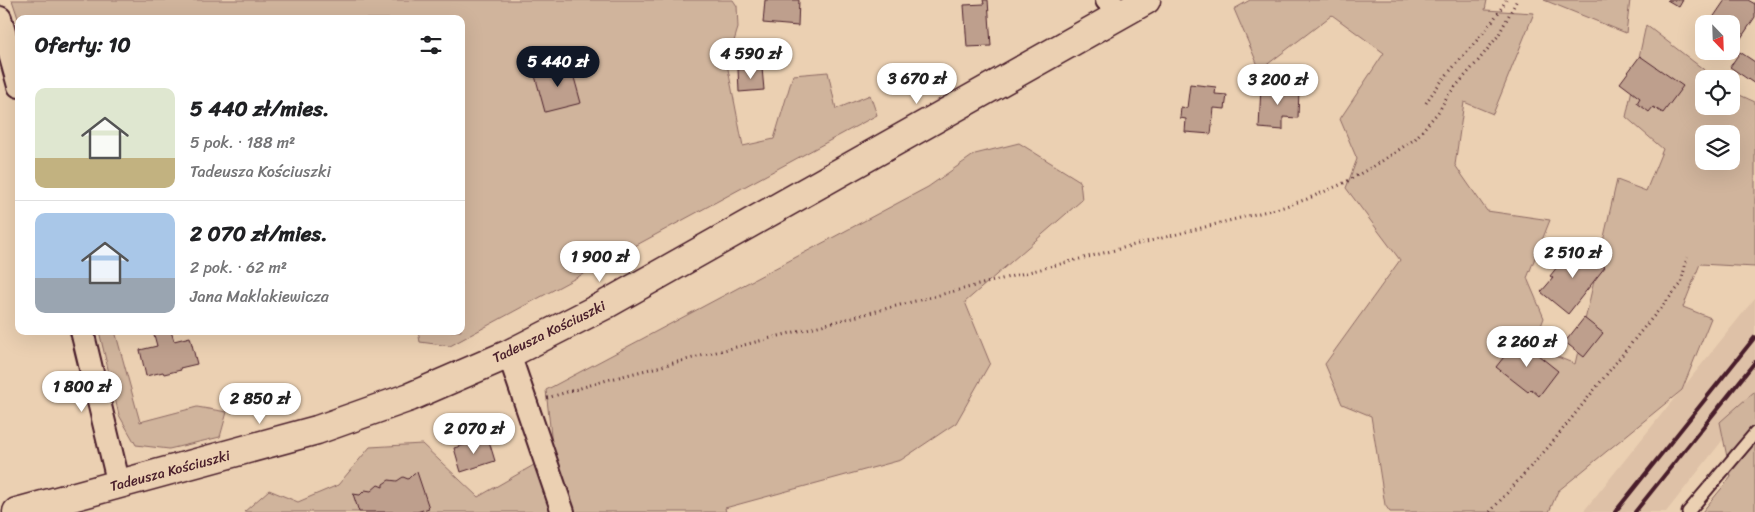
<!DOCTYPE html>
<html lang="pl">
<meta charset="utf-8">
<style>
:root{--surface:#fff;--page:#f2f2f2;--text:#202124;--muted:#757577;--line:#e0e0e0;--accent:#111827}
body{margin:0;font-family:Sriracha,sans-serif;background:var(--page);color:var(--text);height:100vh;display:flex;flex-direction:column;font-size:19px;white-space:nowrap}
*{box-sizing:border-box;margin:0}
p{font-size:16px;color:var(--muted)}
.icon{flex:none;width:28px;height:28px;fill:none;stroke:currentColor;stroke-width:2;stroke-linecap:round;stroke-linejoin:round}
.map{position:relative;flex:1;overflow:hidden}
.side{position:absolute;left:15px;top:15px;width:450px;height:320px;display:flex;flex-direction:column;background:var(--surface);border-radius:10px;box-shadow:0 5px 20px #0002}
.side>*{flex:none}
.needle{width:32px;rotate:157deg}
.controls{position:absolute;left:1695px;top:15px;display:grid;gap:10px}
.controls a{display:grid;place-items:center;width:45px;height:45px;border-radius:10px;background:var(--surface);box-shadow:0 5px 20px #0002;font-size:25px}
.price{position:absolute;translate:-50% -42px;padding:0 11px;border-radius:18px;background:#fff;color:#222;font-size:16px;line-height:32px;filter:drop-shadow(0 1px 2px #0008)}
.price::after{content:'';position:absolute;left:50%;top:30px;width:15px;height:11px;margin-left:-8px;background:inherit;clip-path:polygon(0 0,100% 0,50% 100%)}
.price.current{background:var(--accent);color:#fff}
ul{padding:0;list-style:none}
li{display:flex;align-items:center;gap:15px;height:125px;padding:0 20px}
li+li{border-top:1px solid var(--line)}
li span{display:grid;place-items:center;flex:none;width:140px;height:100px;border-radius:10px;color:#555}
li>.icon{margin-inline-start:auto}
span .icon{width:60px;height:60px;fill:#fffc;stroke-width:1}
li b{font-size:21px}
h2{display:flex;justify-content:space-between;align-items:center;height:60px;padding:0 20px;font-size:21px}
.map>svg:first-child{display:block}
</style>
<div class="map">
<svg width="1755" height="512" viewBox="0 0 1755 512">
<rect width="100%" height="100%" fill="#ebd0b2"/>
<filter id="ink" filterUnits="userSpaceOnUse"><feTurbulence type="fractalNoise" baseFrequency=".02" numOctaves="2"/><feDisplacementMap in="SourceGraphic" scale="10" xChannelSelector="R" yChannelSelector="G"/><feConvolveMatrix kernelMatrix="1 2 1 2 8 2 1 2 1" color-interpolation-filters="sRGB"/></filter>
<g filter="url(#ink)">
<path fill="#dec1a7" d="M1755,298V399L1666,512H1583Z"/>
<path fill="#d0b49c" stroke="#8d6a64" fill-rule="evenodd" d="M12,0H733L737,6L738,28L727,64L743,146L774,139L793,75L828,72L836,109L870,95L877,115L450,346L420,342L418,331H461V19H19V21Z
M1250,0H1487L1485,10L1534,13L1493,114L1464,102L1455,165L1487,211L1550,220L1527,278L1544,318L1533,347L1575,364L1617,180L1646,191L1663,149L1626,117L1646,25L1716,79H1704V106H1731V91L1755,102V267L1700,264L1683,307L1711,318L1682,390L1558,491L1549,512H1390L1385,505L1371,416L1342,404L1325,364L1400,260L1346,188L1357,159L1340,119L1384,53L1332,15L1260,70L1234,9ZM1704,134H1731V161H1704Z
M1544,0H1630L1626,33Z
M1019,143L1080,181L1082,200L965,302L990,363L956,423L901,460L725,508L726,512H244L269,490L298,502L338,485L370,447L422,444L478,497L553,454L546,390L928,187L975,154Z
M99,331H115L140,422L197,407L227,412L220,437L169,449L136,445L119,415Z
M1755,391V512H1702L1731,477L1720,422Z"/>
<path fill="#be9f8d" stroke="#4a1f2b" d="M765,0H799L798,26L763,23Z
M983,0H988L991,46L967,47L964,5L984,4Z
M1667,0H1683L1679,7Z
M1725,0H1748L1755,4V17L1739,41L1731,36V24H1713L1710,22Z
M1740,52L1755,62V84L1730,67Z
M1640,56L1683,86L1663,113L1653,107L1649,112L1637,103L1640,98L1620,83Z
M570,63L581,103L545,112L534,72Z
M762,68L764,90L739,92L738,69Z
M1190,84L1216,87L1215,94L1227,95L1225,109L1214,108L1211,134L1185,132L1186,119L1180,118L1181,107L1187,108Z
M1261,86L1299,88L1298,118L1283,117V130L1259,128Z
M1579,246L1605,267L1568,314L1541,292L1553,278L1550,276L1565,257L1567,259Z
M1584,318L1603,333L1584,357L1565,342Z
M153,331H171L174,341L190,337L197,364L180,368L181,370L164,374L163,372L146,376L140,350L157,346Z
M1518,339L1558,371L1539,396L1531,389L1528,392L1496,367Z
M488,438L495,461L461,472L454,448Z
M417,472L429,508L417,512H359L353,494L360,495L365,490L371,491L378,485L383,487V484L389,480L397,481L403,477L408,479L414,473Z"/>
<g fill="none" stroke-linecap="round" stroke-linejoin="round">
<g stroke="#4a1f2b" stroke-width="15">
<path id="lane" d="M1688,512L1755,433"/>
</g>
<g stroke="#4a1f2b" stroke-width="26">
<path id="street" d="M1107,0L1124,13
M0,18L19,86
M82,331L119,485
M509,354L563,512"/>
</g>
<g stroke="#4a1f2b" stroke-width="31">
<path id="secondary" d="M17,512L317,430L410,397L509,354L603,306L1146,0"/>
</g>
<path stroke="#4a1f2b" stroke-width="3" stroke-dasharray="1 4" stroke-linecap="butt" d="M1426,103C1449,66 1485,38 1506,0
M547,398L607,380L1283,207L1307,199L1342,184L1379,163L1415,139L1439,111L1448,95L1478,61L1498,36L1517,0
M1490,512L1551,444L1642,330L1681,284L1687,257"/>
<use href="#lane" stroke="#ebd0b2" stroke-width="11"/>
<use href="#street" stroke="#ebd0b2" stroke-width="22"/>
<use href="#secondary" stroke="#ebd0b2" stroke-width="28"/>
<path stroke="#4a1f2b" stroke-width="4" d="M1615,512L1755,337
M1635,512L1755,362"/>
</g>
</g>
<g text-anchor="middle" dominant-baseline="central" stroke-width="4.5" stroke-linejoin="round" paint-order="stroke">
<g font-size="14" fill="#4a1f2b" stroke="#ebd0b2">
<text transform="translate(549 332) rotate(-26)">Tadeusza Kościuszki</text>
<text transform="translate(170 471) rotate(-15)">Tadeusza Kościuszki</text>
</g>
</g>
</svg>
<div class="controls">
<a><svg class="needle" viewBox="-14 -14 28 28"><path d="M0-13l5 13h-10z" fill="#e53935"/><path d="M0 13l5-13h-10z" fill="#757577"/></svg></a>
<a><svg class="icon" aria-label="locate" viewBox="0 0 24 24"><circle cx="12" cy="12" r="6"/><path d="M12 2v4M12 18v4M2 12h4M18 12h4"/></svg></a>
<a><svg class="icon" aria-label="layers" viewBox="0 0 24 24"><path d="M12 4l9 5-9 5-9-5zM3 14l9 5 9-5"/></svg></a>
</div>
<b class="price" style="left:751px;top:80px">4 590 zł</b>
<b class="price current" style="left:558px;top:88px">5 440 zł</b>
<b class="price" style="left:917px;top:105px">3 670 zł</b>
<b class="price" style="left:1278px;top:106px">3 200 zł</b>
<b class="price" style="left:1573px;top:279px">2 510 zł</b>
<b class="price" style="left:600px;top:283px">1 900 zł</b>
<b class="price" style="left:1527px;top:368px">2 260 zł</b>
<b class="price" style="left:82px;top:413px">1 800 zł</b>
<b class="price" style="left:260px;top:425px">2 850 zł</b>
<b class="price" style="left:474px;top:455px">2 070 zł</b>
<section class="side">
<h2>Oferty: 10<svg class="icon" aria-label="filters" viewBox="0 0 24 24"><path d="M4 7h16M4 17h16"/><circle cx="9" cy="7" r="2"/><circle cx="15" cy="17" r="2"/></svg></h2>
<ul>
<li><span style="background:linear-gradient(#dfe7d0 70%,#c2b280 0)"><svg class="icon" aria-label="home" viewBox="0 0 24 24"><path d="M3 11l9-7 9 7M6 9v11h12V9"/></svg></span><div><b>5 440 zł/mies.</b><p>5 pok. · 188 m²</p><p>Tadeusza Kościuszki</p></div></li>
<li><span style="background:linear-gradient(#a9c7e8 65%,#9aa5b1 0)"><svg class="icon" aria-label="home" viewBox="0 0 24 24"><path d="M3 11l9-7 9 7M6 9v11h12V9"/></svg></span><div><b>2 070 zł/mies.</b><p>2 pok. · 62 m²</p><p>Jana Maklakiewicza</p></div></li>
</ul>
</section>
</div>
